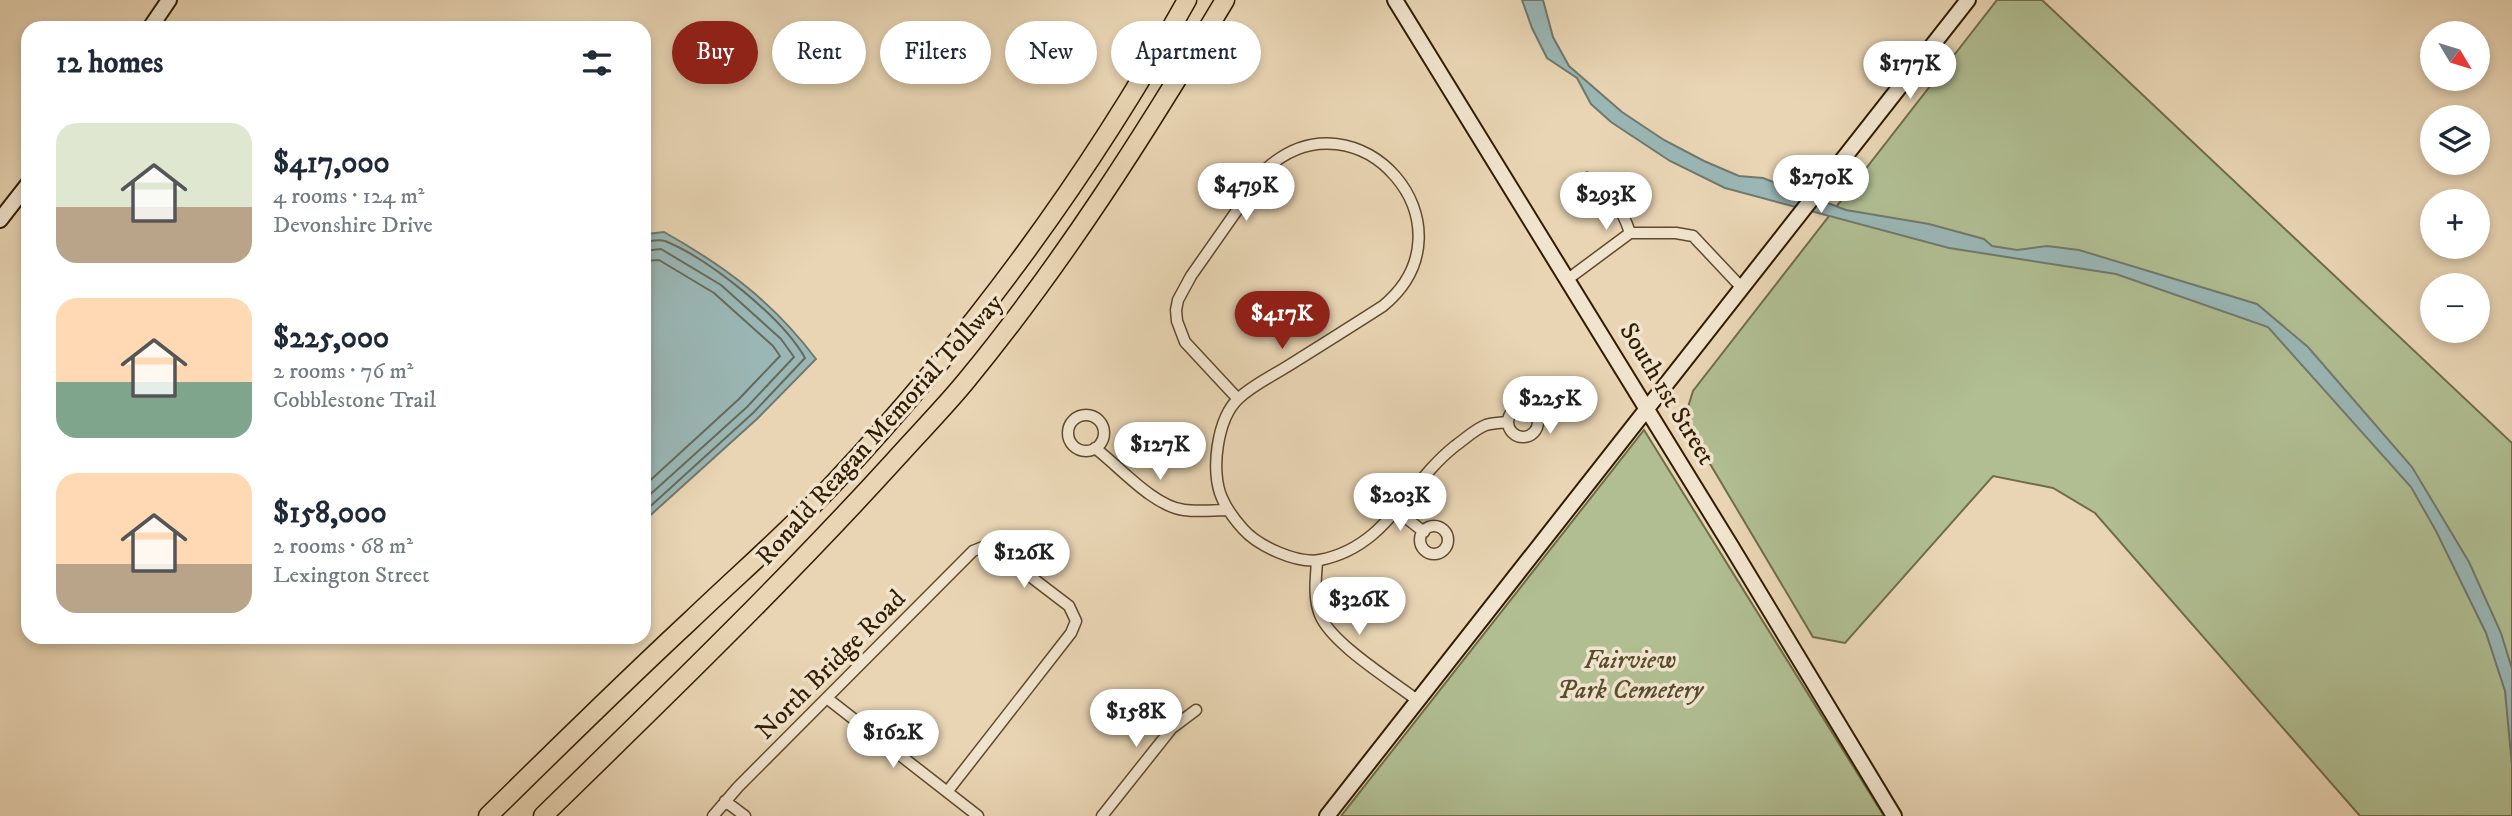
<!DOCTYPE html>
<meta charset="utf-8">
<style>
:root{--surface:#fff;--page:#f6f6f7;--text:#1f2937;--muted:#747a83;--accent:#8f2418}
body{margin:0;font-family:"IM FELL DW Pica",serif;background:var(--page);color:var(--text);height:100vh;display:flex;flex-direction:column;font-size:26px;white-space:nowrap}
*{box-sizing:border-box;margin:0}
p{font-size:23px;color:var(--muted)}
.icon{flex:none;width:38px;height:38px;fill:none;stroke:currentColor;stroke-width:2;stroke-linecap:round;stroke-linejoin:round}
.map{position:relative;flex:1;overflow:hidden}
.sheet{position:absolute;left:21px;top:21px;width:630px;height:623px;display:flex;flex-direction:column;background:var(--surface);border-radius:21px;box-shadow:0 4px 10px #0003}
.sheet>*{flex:none}
.hud{position:absolute;left:672px;top:21px;width:665px;height:63px;display:flex;gap:14px}
.needle{width:46px;rotate:128deg}
.tools{position:absolute;left:2420px;top:21px;display:grid;gap:14px}
.tools a{display:grid;place-items:center;width:70px;height:70px;border-radius:50%;background:var(--surface);box-shadow:0 4px 10px #0003;font-size:35px}
.price{position:absolute;translate:-50% -60px;padding:0 16px;border-radius:24px;background:#fff;color:#222;font-size:23px;line-height:46px;filter:drop-shadow(0 2px 4px #0008)}
.price::after{content:'';position:absolute;left:50%;top:42px;width:21px;height:16px;margin-left:-10px;background:inherit;clip-path:polygon(0 0,100% 0,50% 100%)}
.price.current{background:var(--accent);color:#fff}
ul{padding:0;list-style:none}
li{display:flex;align-items:center;gap:21px;height:175px;padding:0 35px}
li span{display:grid;place-items:center;flex:none;width:196px;height:140px;border-radius:21px;color:#555}
li>.icon{margin-inline-start:auto}
span .icon{width:84px;height:84px;fill:#fffc;stroke-width:1}
li b{font-size:30px}
h2{display:flex;justify-content:space-between;align-items:center;height:84px;padding:0 35px;font-size:30px}
.chip{padding:0 24px;border-radius:32px;background:var(--surface);box-shadow:0 4px 10px #0003;font-size:24px;line-height:63px}
.chip.current{background:var(--accent);color:#fff}
.map>svg:first-child{display:block}
</style>
<div class="map">
<svg width="2512" height="816" viewBox="0 0 2512 816">
<rect width="100%" height="100%" fill="#e9d5b4"/>
<filter id="stains"><feTurbulence type="fractalNoise" baseFrequency=".00286" numOctaves="4"/><feColorMatrix values="0 0 0 0 .2 0 0 0 0 .09 0 0 0 0 .02 0 0 0 .5 -.17"/></filter>
<radialGradient id="worn" r=".72"><stop offset=".6" stop-color="#630" stop-opacity="0"/><stop offset="1" stop-color="#630" stop-opacity=".3"/></radialGradient>
<path fill="#b0be92" stroke="#706d49" stroke-width="2" d="M1997,0H2042L2512,443V816H2360L2095,513L2053,488L1993,476L1845,643L1813,637L1684,420L1693,391Z
M1644,430L1884,816H1341Z"/>
<path fill="#9ab7b6" stroke="#70796d" stroke-width="2" d="M1522,0H1543L1553,37L1569,66L1622,112L1664,140L1704,161L1739,176L1763,178L1846,210L1929,224L1984,239L1992,246L2017,250L2047,246L2079,250L2257,304L2308,347L2412,467L2469,562L2501,633L2512,669V766L2505,691L2486,633L2436,531L2411,487L2268,327L2116,274L1949,248L1725,188L1670,161L1611,122L1591,104L1577,78L1547,58L1532,28Z
M664,232C726,267 773,302 816,359L758,418L644,521V241L647,234Z"/>
<g fill="none" stroke-linecap="round" stroke-linejoin="round">
<path stroke="#666a5b" stroke-width="2" d="M644,242C651,241 659,239 665,241C709,259 782,317 805,358L753,413L644,512
M644,251L661,249L721,285L781,339L794,357L747,407L644,500
M644,261L659,260L714,293L773,346L780,356L739,399L644,486"/>
<g stroke="#5f4a2d" stroke-width="13">
<path id="street" d="M1630,233H1676L1693,236L1742,288
M1568,279L1630,233C1622,207 1610,194 1587,178
M1238,399L1185,342L1177,321L1176,310L1178,300L1191,276L1266,169C1358,86 1480,226 1383,306C1352,326 1320,346 1288,366C1272,376 1253,385 1239,398C1217,418 1210,472 1222,498C1227,510 1235,520 1243,529C1258,546 1297,564 1320,560C1387,547 1406,485 1455,446C1465,439 1475,429 1486,425C1492,423 1500,423 1507,422
M1508 422a15 15 0 1 1 30 0a15 15 0 1 1-30 0Z
M1068 433a18 18 0 1 1 36 0a18 18 0 1 1-36 0Z
M1095,448C1120,467 1153,506 1184,510C1198,512 1214,510 1228,510
M1396,510L1424,532
M1420 540a14 14 0 1 1 28 0a14 14 0 1 1-28 0Z
M1317,561C1316,578 1313,597 1320,615C1332,644 1391,680 1417,700
M828,699L978,816
M725,801L745,816
M713,816L738,787L973,551L983,547L1001,554L1069,606L1076,621L1071,633L947,792
M1102,816L1172,728L1196,710"/>
</g>
<g stroke="#311c00" stroke-width="18">
<path id="secondary" d="M1395,0L1731,546L1894,816
M150,28L169,0
M0,220L28,184
M1327,816L1968,0"/>
</g>
<g stroke="#311c00" stroke-width="21">
<path id="highway" d="M488,816C555,750 622,684 691,620C739,574 790,530 836,481C971,336 1091,173 1187,0
M543,816C662,700 782,584 894,461C918,434 943,409 966,381C1064,262 1146,132 1225,0"/>
</g>
<use href="#street" stroke="#f1e4ce" stroke-width="10"/>
<use href="#secondary" stroke="#f1e4ce" stroke-width="14"/>
<use href="#highway" stroke="#e9d5b4" stroke-width="18"/>
</g>
<g text-anchor="middle" dominant-baseline="central" stroke-width="7" stroke-linejoin="round" paint-order="stroke">
<g font-size="26" fill="#311c00" stroke="#f1e4ce">
<text transform="translate(1667 394) rotate(59)">South 1st Street</text>
<text transform="translate(880 430) rotate(-48)">Ronald Reagan Memorial Tollway</text>
<text transform="translate(831 665) rotate(-45)">North Bridge Road</text>
</g>
<g font-size="26" font-style="italic" fill="#574d2c" stroke="#f1e4ce">
<text x="1630" y="660">Fairview<tspan x="1630" dy="30">Park Cemetery</tspan></text>
</g>
</g>
<rect width="100%" height="100%" filter="url(#stains)"/>
<rect width="100%" height="100%" fill="url(#worn)"/>
</svg>
<div class="tools">
<a><svg class="needle" viewBox="-14 -14 28 28"><path d="M0-13l5 13h-10z" fill="#e53935"/><path d="M0 13l5-13h-10z" fill="#747a83"/></svg></a>
<a><svg class="icon" aria-label="layers" viewBox="0 0 24 24"><path d="M12 4l9 5-9 5-9-5zM3 14l9 5 9-5"/></svg></a>
<a>+</a>
<a>−</a>
</div>
<b class="price" style="left:1910px;top:101px">$177K</b>
<b class="price" style="left:1821px;top:215px">$270K</b>
<b class="price" style="left:1246px;top:223px">$479K</b>
<b class="price" style="left:1606px;top:232px">$293K</b>
<b class="price current" style="left:1282px;top:351px">$417K</b>
<b class="price" style="left:1550px;top:436px">$225K</b>
<b class="price" style="left:1160px;top:482px">$127K</b>
<b class="price" style="left:1400px;top:533px">$203K</b>
<b class="price" style="left:1024px;top:590px">$126K</b>
<b class="price" style="left:1359px;top:637px">$326K</b>
<b class="price" style="left:1136px;top:749px">$158K</b>
<b class="price" style="left:893px;top:770px">$162K</b>
<div class="hud">
<a class="chip current">Buy</a>
<a class="chip">Rent</a>
<a class="chip">Filters</a>
<a class="chip">New</a>
<a class="chip">Apartment</a>
</div>
<section class="sheet">
<h2>12 homes<svg class="icon" aria-label="filters" viewBox="0 0 24 24"><path d="M4 7h16M4 17h16"/><circle cx="9" cy="7" r="2"/><circle cx="15" cy="17" r="2"/></svg></h2>
<ul>
<li><span style="background:linear-gradient(#dfe7d0 60%,#b9a48a 0)"><svg class="icon" aria-label="home" viewBox="0 0 24 24"><path d="M3 11l9-7 9 7M6 9v11h12V9"/></svg></span><div><b>$417,000</b><p>4 rooms · 124 m²</p><p>Devonshire Drive</p></div></li>
<li><span style="background:linear-gradient(#ffd9b3 60%,#7fa58c 0)"><svg class="icon" aria-label="home" viewBox="0 0 24 24"><path d="M3 11l9-7 9 7M6 9v11h12V9"/></svg></span><div><b>$225,000</b><p>2 rooms · 76 m²</p><p>Cobblestone Trail</p></div></li>
<li><span style="background:linear-gradient(#ffd9b3 65%,#b9a48a 0)"><svg class="icon" aria-label="home" viewBox="0 0 24 24"><path d="M3 11l9-7 9 7M6 9v11h12V9"/></svg></span><div><b>$158,000</b><p>2 rooms · 68 m²</p><p>Lexington Street</p></div></li>
</ul>
</section>
</div>
